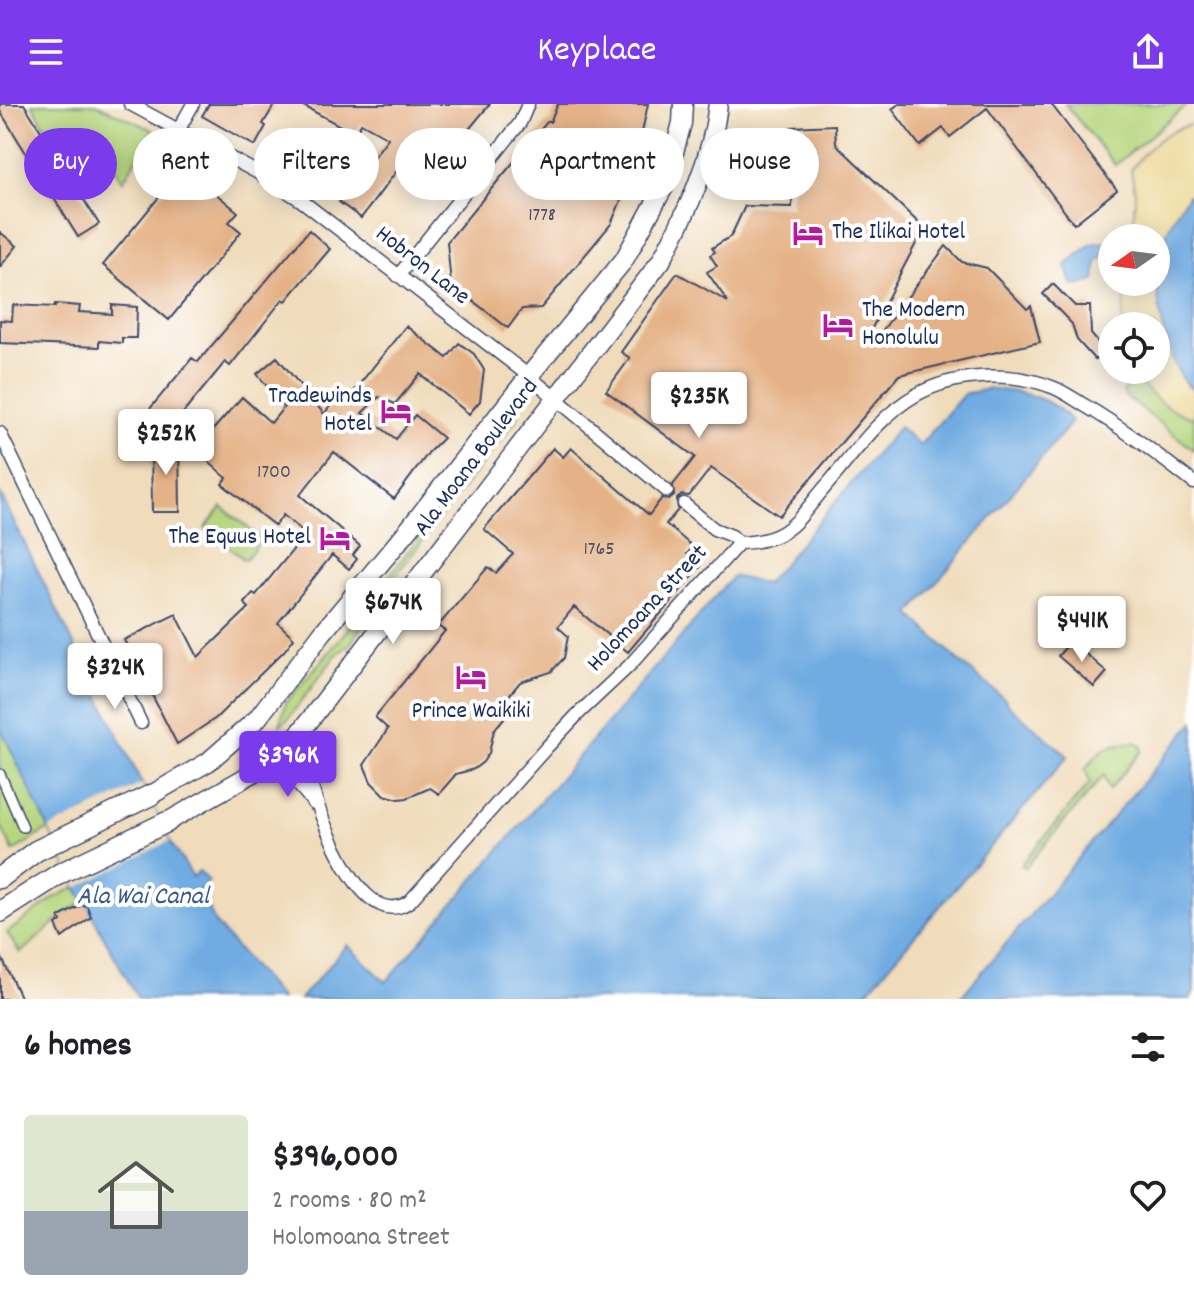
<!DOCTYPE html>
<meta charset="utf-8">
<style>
:root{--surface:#fff;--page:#f2f2f2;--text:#202124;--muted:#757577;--line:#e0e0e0;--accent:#7c3aed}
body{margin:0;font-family:Dekko,sans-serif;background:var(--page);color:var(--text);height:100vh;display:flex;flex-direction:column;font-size:30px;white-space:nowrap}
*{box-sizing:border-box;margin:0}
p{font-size:26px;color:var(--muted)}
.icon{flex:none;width:44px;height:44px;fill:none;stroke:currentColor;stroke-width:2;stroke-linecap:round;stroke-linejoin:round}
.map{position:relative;height:895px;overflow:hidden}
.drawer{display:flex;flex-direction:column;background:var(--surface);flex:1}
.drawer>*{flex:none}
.guide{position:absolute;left:24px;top:24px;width:1146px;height:72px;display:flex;gap:16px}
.needle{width:52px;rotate:256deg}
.fabs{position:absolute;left:1098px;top:120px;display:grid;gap:16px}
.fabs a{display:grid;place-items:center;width:72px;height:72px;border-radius:50%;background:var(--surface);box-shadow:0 4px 20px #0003;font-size:40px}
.price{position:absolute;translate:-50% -68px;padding:0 18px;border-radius:8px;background:#fff;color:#222;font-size:26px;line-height:52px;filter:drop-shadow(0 2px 4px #0008)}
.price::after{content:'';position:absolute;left:50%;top:48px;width:24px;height:18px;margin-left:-12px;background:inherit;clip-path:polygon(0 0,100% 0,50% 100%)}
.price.active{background:var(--accent);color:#fff}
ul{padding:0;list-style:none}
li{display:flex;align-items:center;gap:24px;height:200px;padding:0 24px}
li+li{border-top:2px solid var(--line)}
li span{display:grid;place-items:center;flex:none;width:224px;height:160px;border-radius:8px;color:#555}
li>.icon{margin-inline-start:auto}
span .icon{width:96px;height:96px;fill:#fffc;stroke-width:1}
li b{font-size:34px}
h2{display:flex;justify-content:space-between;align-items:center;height:96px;padding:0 24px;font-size:34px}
.chip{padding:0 28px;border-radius:36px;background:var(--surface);box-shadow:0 4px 20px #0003;font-size:28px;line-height:72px}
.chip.active{background:var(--accent);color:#fff}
header{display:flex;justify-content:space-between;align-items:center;height:104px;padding:0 24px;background:var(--accent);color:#fff;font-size:36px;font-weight:600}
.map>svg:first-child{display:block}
</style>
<header><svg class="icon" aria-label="menu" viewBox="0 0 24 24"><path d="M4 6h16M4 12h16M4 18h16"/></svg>Keyplace<svg class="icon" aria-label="share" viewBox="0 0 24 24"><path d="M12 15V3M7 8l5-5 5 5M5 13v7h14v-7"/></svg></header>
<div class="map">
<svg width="1194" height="895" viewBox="0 0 1194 895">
<rect width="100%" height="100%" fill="#fff"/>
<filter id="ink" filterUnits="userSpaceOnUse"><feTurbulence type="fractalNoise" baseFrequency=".0125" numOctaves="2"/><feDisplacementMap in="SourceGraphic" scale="16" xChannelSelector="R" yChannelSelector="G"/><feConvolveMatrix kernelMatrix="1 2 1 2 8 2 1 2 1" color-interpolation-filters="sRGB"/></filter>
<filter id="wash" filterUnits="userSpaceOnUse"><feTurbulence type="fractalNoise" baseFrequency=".006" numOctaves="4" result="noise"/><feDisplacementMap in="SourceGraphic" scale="32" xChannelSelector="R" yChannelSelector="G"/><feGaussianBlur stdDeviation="1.8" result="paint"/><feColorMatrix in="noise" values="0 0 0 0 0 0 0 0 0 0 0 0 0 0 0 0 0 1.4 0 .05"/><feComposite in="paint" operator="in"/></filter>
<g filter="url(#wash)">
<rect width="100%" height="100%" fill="#f0dcbb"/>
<path fill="#b5d57d" stroke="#68826e" stroke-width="2" d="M32,0H96L153,26L123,77L96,36L84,42L59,45Z
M1065,0H1188L1115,61Z
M1136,272C1151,291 1170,308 1194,314V346L1124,291L1123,286Z
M516,309L518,312L517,315L392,476L350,540L336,551L287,616L280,621L286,598L331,546Z
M222,403L262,435L245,456L205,424Z
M0,623L49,725L13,747L0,720Z
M1135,638L1141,641L1142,647L1109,686L1104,671L1025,764L1021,761L1090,679L1085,665C1105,641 1104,642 1135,638Z
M75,783L85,797C59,811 43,832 20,849L7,829L54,794Z"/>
<path fill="#eeda9e" stroke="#84847e" stroke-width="2" d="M1194,20V87L1186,93L1187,282L1194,285V314C1171,308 1142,289 1134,266H1156V222H1122L1127,178H1156V134H1133L1135,89L1131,65C1148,43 1165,26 1194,20Z"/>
<path fill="#70abe1" stroke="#466da0" stroke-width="2" d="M1194,87V285C1167,272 1152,185 1158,158C1163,134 1175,102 1194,87Z
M1103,138L1107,139C1113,150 1103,152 1097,158L1095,177L1077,182L1072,180L1066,161L1091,140Z
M988,285C1020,287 1052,292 1072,318L910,510L959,557L1006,596L1005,598L1068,652L861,895H300L347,841L386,878L733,472L766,480L899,323L920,341L964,290Z
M0,389L170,737L193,773L199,767L209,777L198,789L206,796L215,819L281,895H138L77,784L0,623Z
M1194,618V889L1189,895H959Z"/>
<path fill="#f0dcbb" d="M142,680L170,737L77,784L49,725Z"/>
<g id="blocks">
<path fill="#e5b287" d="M0,0H24L99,120L78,133L0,7Z
M209,0H275L263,20L266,22L255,42L202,12Z
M300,0H490L425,78L402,60L361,114L339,98L388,34L361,19L355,30Z
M558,0H648L634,66L611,120L541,204L522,205L508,224L451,180L447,138L547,18H550Z
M899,0H1051L1117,86L1074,120L987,4L950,33L943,24L920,42L892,5Z
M835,21L836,40L924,124L871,226L879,231L946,142L962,158L987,164L1027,205L1031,202L1040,238L899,271L779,412L711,364L689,392L682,391L677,395L678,406L666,420L693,443L687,450L701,462L628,548L574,503L558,523L568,532L564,554L551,568L520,578L506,595L514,602L494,626L489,649L483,658L474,665L456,670L439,690L430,684L407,694L399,695L384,691L371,678L364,661L388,625L375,613L445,527L438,522L488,463L496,469L513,450L484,425L553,344L563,353L571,344L649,411L662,394L669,396L674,392L673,381L695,353L606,287L630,254L621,248L677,169L728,198L707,168L717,162L710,151L715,148L712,144L731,132L745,102L792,103L791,23Z
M178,70L188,78L193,71L238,108L229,118L241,128L169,216L103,161Z
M309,126L330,145L286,197L283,195L230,262L225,258L170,325L148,307L192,254L198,258Z
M0,128L17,142L0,163Z
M1053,180L1075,202H1090L1091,230L1105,247L1095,256L1077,236L1072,220L1043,190Z
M55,200L80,202L79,208L112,210V201L137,203L136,234H122V239L99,237V243L0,239V216L12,217L13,201L55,203Z
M406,222L447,254L459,239L474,250L484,266L480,297L469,310L420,270L395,300L379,293L362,309L396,335L415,311L443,334L429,348L394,395L334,348L300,391L360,442L353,451L357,455L349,465L332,451L278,519L294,534L284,547L216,614L177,640L124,536L176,510L198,553L249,504L244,499L253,489L256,491L306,430L283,411L275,422L222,380L227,374L195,346L242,293L271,319L284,303L257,270L277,253L324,310L339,291L346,297Z
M151,338H179L180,408H152Z
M1071,537L1107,568L1094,583L1058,552Z
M82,801L87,802L91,813L62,834L56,821L61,817L59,813Z
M0,850L21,895H0Z"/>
</g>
</g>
<g filter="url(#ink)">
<use href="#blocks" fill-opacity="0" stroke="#3b496c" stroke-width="2"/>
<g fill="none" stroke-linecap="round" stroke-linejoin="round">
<g stroke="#3b496c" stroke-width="12">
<path id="pedestrian" d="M0,670L23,723"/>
</g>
<g stroke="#3b496c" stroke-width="15">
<path id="minor" d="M130,0L260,70L302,97L529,272L667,387
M179,25L193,0
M398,172L520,19L528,0
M0,329L141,619
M684,400L714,425L732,432L739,439
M300,629C301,666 355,839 410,797L547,643L578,610L629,562L739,439C790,437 795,418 826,382C853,351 879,312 916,291C955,269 1010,267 1052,283C1063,287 1074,295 1084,301C1123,324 1158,351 1194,379
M260,665C290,670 296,676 314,700"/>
</g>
<g stroke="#3b496c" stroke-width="21">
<path id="secondary" d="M151,691L208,658L257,615L323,528L409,425L529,272L624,156L665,81L682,19L683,0
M167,718L260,665L300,629L661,157C687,108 712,56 718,0"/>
</g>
<g stroke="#3b496c" stroke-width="23">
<path id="primary" d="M0,774L36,747L151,691
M0,808L61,769L167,718"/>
</g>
<use href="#pedestrian" stroke="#fff" stroke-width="9"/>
<use href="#minor" stroke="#fff" stroke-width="12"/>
<use href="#secondary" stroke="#fff" stroke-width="18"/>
<use href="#primary" stroke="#fff" stroke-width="20"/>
</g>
</g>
<defs>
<g id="hotel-bare" transform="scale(2.4)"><path d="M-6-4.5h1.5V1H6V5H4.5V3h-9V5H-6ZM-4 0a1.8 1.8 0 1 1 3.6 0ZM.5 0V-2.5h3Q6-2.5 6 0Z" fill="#b5179e" stroke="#fff" stroke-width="2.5" paint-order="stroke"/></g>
</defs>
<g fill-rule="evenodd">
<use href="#hotel-bare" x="808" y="129"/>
<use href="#hotel-bare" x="838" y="221"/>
<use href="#hotel-bare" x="396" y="307"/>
<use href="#hotel-bare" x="335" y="434"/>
<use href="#hotel-bare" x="471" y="573"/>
</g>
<g text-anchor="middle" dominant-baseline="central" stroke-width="8" stroke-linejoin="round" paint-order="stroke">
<g font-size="20" fill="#4e5068">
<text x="542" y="112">1778</text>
<text x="274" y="369">1700</text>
<text x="599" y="446">1765</text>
</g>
<g font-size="24" fill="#1b2f5e" stroke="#fff" text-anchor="start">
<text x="832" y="129">The Ilikai Hotel</text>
<text x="862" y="207">The Modern<tspan x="862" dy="28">Honolulu</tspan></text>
<text x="372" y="293" text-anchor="end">Tradewinds<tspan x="372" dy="28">Hotel</tspan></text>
<text x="311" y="434" text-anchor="end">The Equus Hotel</text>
<text x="471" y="608" text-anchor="middle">Prince Waikiki</text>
</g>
<g font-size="24" fill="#1b2f5e" stroke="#fff">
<text transform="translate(422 162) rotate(38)">Hobron Lane</text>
<text transform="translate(477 354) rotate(-53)">Ala Moana Boulevard</text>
<text transform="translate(648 505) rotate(-47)">Holomoana Street</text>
</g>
<g font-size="26" font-style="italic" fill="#395a8c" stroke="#fff">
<text x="143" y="793">Ala Wai Canal</text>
</g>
</g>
</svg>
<div class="fabs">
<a><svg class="needle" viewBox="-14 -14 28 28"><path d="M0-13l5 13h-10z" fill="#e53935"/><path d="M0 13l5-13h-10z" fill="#757577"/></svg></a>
<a><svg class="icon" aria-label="locate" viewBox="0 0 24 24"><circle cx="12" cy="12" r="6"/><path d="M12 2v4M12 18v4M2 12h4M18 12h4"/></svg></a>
</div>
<b class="price" style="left:699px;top:336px">$235K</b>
<b class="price" style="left:166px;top:373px">$252K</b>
<b class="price" style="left:393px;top:542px">$674K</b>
<b class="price" style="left:1082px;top:560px">$441K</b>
<b class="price" style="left:115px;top:607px">$324K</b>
<b class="price active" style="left:288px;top:695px">$396K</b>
<div class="guide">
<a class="chip active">Buy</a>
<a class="chip">Rent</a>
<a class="chip">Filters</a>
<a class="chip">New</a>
<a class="chip">Apartment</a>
<a class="chip">House</a>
</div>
</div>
<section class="drawer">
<h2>6 homes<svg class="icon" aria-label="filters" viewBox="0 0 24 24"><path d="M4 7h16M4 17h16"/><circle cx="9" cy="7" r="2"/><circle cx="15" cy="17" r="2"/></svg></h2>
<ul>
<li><span style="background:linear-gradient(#dfe7d0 60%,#9aa5b1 0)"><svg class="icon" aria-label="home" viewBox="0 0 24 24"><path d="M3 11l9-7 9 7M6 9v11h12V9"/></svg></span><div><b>$396,000</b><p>2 rooms · 80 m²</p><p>Holomoana Street</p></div><svg class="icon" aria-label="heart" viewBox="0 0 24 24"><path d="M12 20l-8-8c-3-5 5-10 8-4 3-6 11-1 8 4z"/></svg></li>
</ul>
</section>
